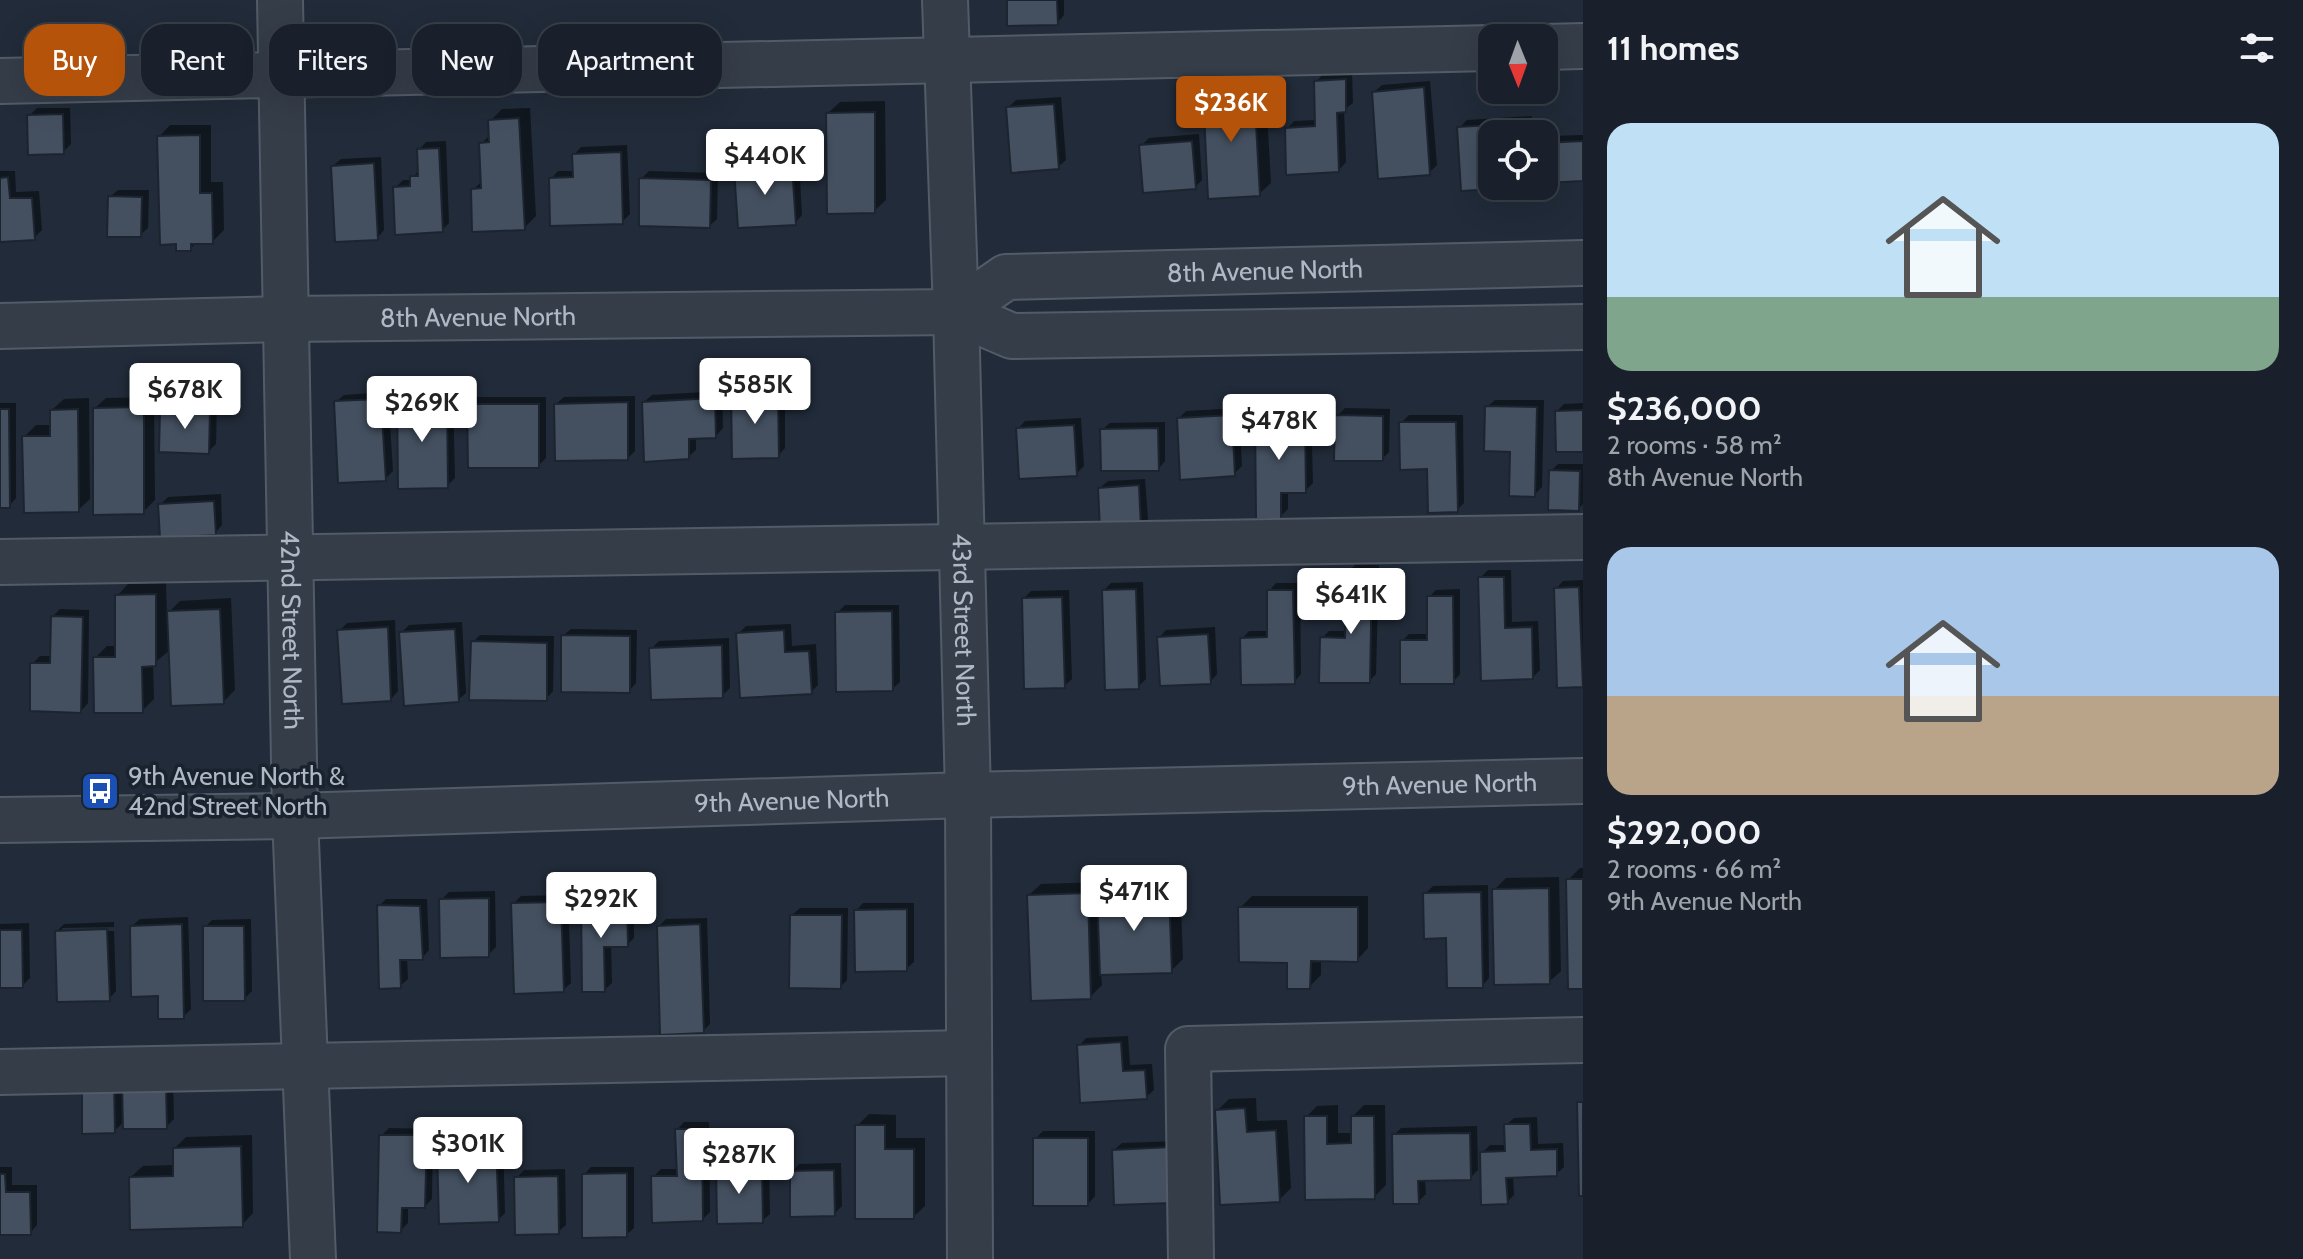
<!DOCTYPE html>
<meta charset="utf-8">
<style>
:root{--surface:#19202b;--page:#262d37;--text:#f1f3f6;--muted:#9fa3a9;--line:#373e47;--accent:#b45309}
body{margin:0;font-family:Cabin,sans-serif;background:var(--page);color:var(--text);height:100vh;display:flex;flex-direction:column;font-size:30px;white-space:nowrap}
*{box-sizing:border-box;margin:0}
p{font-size:26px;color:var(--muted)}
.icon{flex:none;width:44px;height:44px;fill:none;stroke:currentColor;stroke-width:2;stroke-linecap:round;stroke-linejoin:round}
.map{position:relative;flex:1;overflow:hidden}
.sheet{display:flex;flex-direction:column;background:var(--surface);width:720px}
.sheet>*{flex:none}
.top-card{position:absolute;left:24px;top:24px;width:760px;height:72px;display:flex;gap:16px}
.needle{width:52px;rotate:179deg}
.fabs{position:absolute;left:1478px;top:24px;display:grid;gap:16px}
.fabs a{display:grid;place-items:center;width:80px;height:80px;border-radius:16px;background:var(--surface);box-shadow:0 8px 32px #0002,0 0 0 2px var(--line);font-size:40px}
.price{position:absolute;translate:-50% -68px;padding:0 18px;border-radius:8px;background:#fff;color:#222;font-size:26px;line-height:52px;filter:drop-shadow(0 2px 4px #0008)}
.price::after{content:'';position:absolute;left:50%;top:48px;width:24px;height:18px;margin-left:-12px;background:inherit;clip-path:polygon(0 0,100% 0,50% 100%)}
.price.on{background:var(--accent);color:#fff}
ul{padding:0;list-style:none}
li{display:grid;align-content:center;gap:16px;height:424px;padding:0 24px}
li span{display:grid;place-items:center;height:248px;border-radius:24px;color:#555}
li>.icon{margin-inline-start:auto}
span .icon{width:144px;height:144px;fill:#fffc;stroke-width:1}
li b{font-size:34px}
h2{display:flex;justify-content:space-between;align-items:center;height:96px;padding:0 24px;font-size:34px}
.chip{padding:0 28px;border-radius:24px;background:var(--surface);box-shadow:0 8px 32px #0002,0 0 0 2px var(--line);font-size:28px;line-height:72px}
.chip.on{background:var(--accent);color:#fff}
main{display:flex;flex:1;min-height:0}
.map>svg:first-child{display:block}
</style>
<main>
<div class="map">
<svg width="1583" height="1259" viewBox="0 0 1583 1259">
<rect width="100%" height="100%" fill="#212b39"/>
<path fill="#0007" d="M1009,0H1064V15L1057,23Z
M1352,72L1353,103L1344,110L1346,162L1339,170L1287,129L1294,121L1317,120L1316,82L1323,74Z
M1265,77L1271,183L1259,194L1205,92L1216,80Z
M1430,81L1437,165L1429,173L1374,92L1382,85Z
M1061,97L1066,160L1058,167L1008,108L1016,100Z
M885,101L886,200L874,211L828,113L840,102Z
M37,108H70L71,144L63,152L29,116Z
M530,108L536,216L524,228L473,190L483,180L481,144L491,134L490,121L502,109Z
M1532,116L1533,134H1492V186H1514L1463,189L1459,128L1467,120Z
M170,125H211V182H223L224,230L212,242H197L190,249L159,137Z
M1199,134L1202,180L1195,187L1141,146L1149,138Z
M1583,135V179L1545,144L1552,136Z
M446,141L449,223L442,230L395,188L403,180H412L419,169V150L426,142Z
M627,145L630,214L622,222L551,179L558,171H574V155L581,147Z
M381,157L384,230L377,238L333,166L341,159Z
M799,159L802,215L795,223L736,170L744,162Z
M0,171H15L16,192L39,191L42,230L34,238L0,240Z
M649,171L718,173L717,219L709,226L641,179Z
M118,190H149L148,228L140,235L110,197Z
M740,388H785V448L778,456L733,395Z
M722,391L723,428L716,436H696V450L688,457L644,402L652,395Z
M388,392L393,471L385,479L336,402L344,395Z
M406,392H453L455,478L447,486L399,400Z
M635,396V451L628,458L556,404L564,397Z
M154,397L155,500L143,512L94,409L106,398Z
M477,397H546V458L538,466L469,405Z
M89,398L90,499L78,510L24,437L36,425H52V410L64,399Z
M1495,400H1544L1542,487L1534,495L1487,407Z
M170,402L217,403L216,444L208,452L162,410Z
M0,403H16V498L9,506H0Z
M1583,403V450L1557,411L1564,404Z
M1239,408L1242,466L1234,474L1179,418L1186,411Z
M1311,408L1313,483L1305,491H1288V509L1280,517L1257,417L1264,409Z
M1345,408L1390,409L1389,452L1382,459L1337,416Z
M1409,415H1463L1464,503L1457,510L1401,423Z
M1081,418L1084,466L1076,474L1018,429L1025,421Z
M1165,422V461L1158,469L1102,430L1110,423Z
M1558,464H1583V504L1578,509L1551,471Z
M1145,479L1148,519L1140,527L1100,488L1108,481Z
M221,494L222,525L215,533L160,505L168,497Z
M1356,564L1379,565L1376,674L1369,681L1322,638L1329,631H1347L1348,572Z
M1488,570H1511L1512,622L1538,621L1540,670L1533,677L1483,679L1480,578Z
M1583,580V685L1559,686L1556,589L1563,581Z
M1143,582L1146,679L1138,687L1104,590L1111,583Z
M166,583L167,614L180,601L231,598L235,690L223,702L170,650L153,664L154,699L142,711L95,658L107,646H117V596L128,584Z
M1276,583H1300L1301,674L1294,682L1242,639L1249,631H1269V591Z
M1460,589V674L1453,682L1402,641L1409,634H1429V597L1436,590Z
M1069,590L1072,679L1064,686L1024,598L1031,591Z
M845,605H899L900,682L892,689L837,613Z
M60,609L89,610L88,703L81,711L32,664L40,656H52L53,616Z
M395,620L398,691L391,699L340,630L347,623Z
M462,622L466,693L458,700L401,633L409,625Z
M791,624L792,646L816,644L818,685L811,692L738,634L746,626Z
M1215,627L1217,674L1210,682L1159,638L1166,630Z
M571,629L637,630L636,683L629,691L563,636Z
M480,635L554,636L553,691L546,699L473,642Z
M729,638L730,688L722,696L652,648L659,641Z
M1580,868H1583V987L1568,880Z
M1559,877L1561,971L1549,982L1494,890L1506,878Z
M1180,880L1183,959L1171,971L1101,973L1102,985L1090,997L1029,895L1041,884L1099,882V894L1111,882Z
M1488,885L1489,978L1482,986L1448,936L1425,894L1433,886Z
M495,891L496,947L488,955L441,900L449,892Z
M568,895L571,983L563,990L513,904L521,896Z
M634,895V938L627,945H611L612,983L604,990L583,904L591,896Z
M1252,896H1368V948L1357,960L1321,959V975L1309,987L1240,908Z
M386,899H427L429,950L422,958H407L408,979L400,986L379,906Z
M863,903H914V962L906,969L856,911Z
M800,908H848L847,980L840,987L792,915Z
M188,917L191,1009L183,1017L160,994L132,926L140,919Z
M707,918L710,1024L703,1031L659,926L666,919Z
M251,919L252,991L244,999L205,927L212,920Z
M114,922V927L62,928V932L114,931L116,991L109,999L57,931L64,924Z
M29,923L30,978L22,986H0V924Z
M1128,1036L1130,1065L1152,1064L1154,1090L1146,1097L1079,1046L1086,1038Z
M173,1077L174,1119L166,1127L125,1121L114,1131L84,1081Z
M1256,1098L1257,1121L1287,1120L1291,1188L1279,1200L1217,1111L1229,1099Z
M1338,1105V1133H1353V1116L1364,1105H1385L1386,1185L1374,1197L1307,1198L1306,1117L1317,1106Z
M869,1114L896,1115V1138H925V1206L913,1217L857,1126Z
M1537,1117L1538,1144L1563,1143L1564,1167L1556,1174L1513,1175L1514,1195L1507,1202L1482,1153L1490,1145H1507L1506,1125L1514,1118Z
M684,1122H709L710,1212L703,1219L653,1177L661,1169H678L677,1130Z
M1477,1126L1478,1170L1470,1178L1425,1179L1426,1194L1418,1202L1394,1135L1401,1128Z
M389,1128L433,1129L432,1199L425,1206H408V1223L400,1231L381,1136Z
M1043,1131H1095V1196L1088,1204L1035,1139Z
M252,1135L253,1213L242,1225L131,1177L143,1166L175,1165V1148L186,1137Z
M503,1139L505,1213L498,1220L439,1149L446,1141Z
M1178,1141L1179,1193L1114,1150L1122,1143Z
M769,1161L770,1214L762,1221L718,1169L725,1162Z
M841,1163L842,1206L834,1214L792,1172L799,1164Z
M0,1167H12V1185H37V1225L30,1233H0Z
M591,1167H634V1228L626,1235L584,1175Z
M565,1169L566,1225L558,1232L516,1178L524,1170Z"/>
<path fill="#445060" stroke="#1c2430" stroke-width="2" d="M1007,0H1057L1058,25L1007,26Z
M1346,79V112L1337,113L1339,172L1286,175L1285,128L1315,126L1314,81Z
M1424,87L1430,175L1378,179L1372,92Z
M1254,88L1260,196L1208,199L1203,91Z
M1054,104L1059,169L1011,173L1006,107Z
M875,112V213L827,214L826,113Z
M63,114L64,154L28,155L27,115Z
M519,118L525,230L472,232L471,189L481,188L479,143L489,142L488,120Z
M1525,123L1526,134H1492V186L1529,187L1461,191L1457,127Z
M200,135V193H212L213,244H191V251H176V244L160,245L157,136Z
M1192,141L1196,189L1143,193L1139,145Z
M1583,141V181L1545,183L1544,143Z
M439,148L443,232L395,235L393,187L410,186V176H418L417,149Z
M621,152L623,224L550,226L549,178L573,177L572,154Z
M374,163L378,240L335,242L331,166Z
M792,166L796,225L738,228L734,169Z
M8,177L10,198H32L35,240L0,242V178Z
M639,178L711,180L710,228L639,226Z
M108,196L142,197L141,237H107Z
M778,394L779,458L732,459L731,395Z
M447,398L448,488L398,489L397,399Z
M715,398L716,438L689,439V459L644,462L642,402Z
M381,399L386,481L338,483L334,401Z
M628,402V460L555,461L554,404Z
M467,404H539V468H468Z
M1485,406L1537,407L1535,497L1509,496L1510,452L1484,451Z
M144,407V514L93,515V408Z
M0,409H9L10,508H0Z
M78,409L79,512L24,513L22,436H50V410Z
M160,409L210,410L209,454L159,452Z
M1583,410V452H1556L1555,411Z
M1232,415L1235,476L1180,480L1177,418Z
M1305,415L1306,493H1281V519H1256L1255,416Z
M1335,415L1383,416V461H1334Z
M1399,422H1456L1458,512L1428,513L1427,469L1400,470Z
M1074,425L1077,476L1019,479L1016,428Z
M1158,428L1159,471H1101L1100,429Z
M1549,470L1580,471L1579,511L1548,510Z
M1139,485L1141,529L1100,530L1098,488Z
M214,501L216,535L160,538L158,504Z
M1346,571H1372L1370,683H1319L1320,637L1345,638Z
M1478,577H1504L1505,628L1532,627L1533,679L1481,681Z
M1579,587L1583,687L1557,688L1554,588Z
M1136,589L1139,689L1105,690L1102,590Z
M1267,590H1293L1295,684L1241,685L1240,638L1267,637Z
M156,594V666L142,667L143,713H94L93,657H115V595Z
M1427,596H1453L1454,684H1400V640H1427Z
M1062,597L1065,688L1024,689L1022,598Z
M220,609L224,704L171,706L167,611Z
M892,611L893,691L836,692L835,612Z
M51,616L83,617L81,713L30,711V663H50Z
M388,627L391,701L342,704L337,630Z
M455,629L459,702L404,706L399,632Z
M784,630L785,652L809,651L812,694L740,698L736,633Z
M1208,634L1211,684L1160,686L1157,637Z
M561,635L630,636V693L561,692Z
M471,641L547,643V701L469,700Z
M722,645L723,698L651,700L649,648Z
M1566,879H1583V989H1568Z
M1549,888L1550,984L1494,985L1492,889Z
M1169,891L1172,973L1100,975L1097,893Z
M1481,892L1483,988H1447L1446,938L1424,939L1423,893Z
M1088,893L1091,999L1031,1001L1027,895Z
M489,898V957L440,958L439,899Z
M561,902L564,992L514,994L511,903Z
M627,902L628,947H604L605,992H582L581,903Z
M377,905L420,906L423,960H400L401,988L379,989Z
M1238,907H1358V962L1311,961L1310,989H1287V963L1239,962Z
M907,909V971L855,972L854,910Z
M790,915H842L841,989L789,988Z
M182,924L184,1019H158V996L131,997L130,926Z
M700,924L704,1033L660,1035L657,926Z
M203,926H244L245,1001H203Z
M107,929L110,1001L57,1002L55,931Z
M0,930H22L23,988H0Z
M1121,1042L1123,1071L1145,1070L1147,1099L1080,1103L1077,1045Z
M114,1080L115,1133L82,1134V1081Z
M122,1084H166L167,1129H123Z
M1577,1102H1583V1196H1579Z
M1245,1108L1247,1132L1276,1130L1280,1202L1220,1205L1215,1110Z
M1304,1116H1327V1144L1351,1143V1116H1374L1375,1199L1305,1200Z
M1504,1124H1530L1531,1150L1557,1149V1176L1506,1178L1508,1204L1481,1205L1480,1152L1505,1151Z
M855,1125H885V1149H914V1219H855Z
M675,1129H702L703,1221L652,1223L651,1176H677Z
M1470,1133L1471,1180L1418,1181L1419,1204H1393L1392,1134Z
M379,1135H427L425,1208H402L401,1233L377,1232Z
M1033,1138H1088V1206H1033Z
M241,1146L243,1227L130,1230L129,1177L173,1176V1148Z
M496,1146L499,1222L439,1224L437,1148Z
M1171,1147L1172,1203L1114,1205L1112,1150Z
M716,1168H762L763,1223L717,1224Z
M834,1170L835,1216L790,1217V1171Z
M627,1173V1237L582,1238V1174Z
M0,1174H5L6,1192H30L31,1235H0Z
M558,1176L559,1234L515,1235L514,1177Z"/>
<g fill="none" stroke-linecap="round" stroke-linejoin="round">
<g stroke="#525b67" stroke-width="48">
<g id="minor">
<path id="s1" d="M280,0L295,816L313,1259"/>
<path id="s2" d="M945,0L956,312L968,795L970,1259"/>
<path d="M1544,47L1583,46"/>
<path d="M0,81L1492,48"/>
<path id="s3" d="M956,312L1006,277L1583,263"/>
<path id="s4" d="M0,326L286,319L956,312L1012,336L1583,327"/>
<path d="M0,562L1583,537"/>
<path id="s5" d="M0,820L295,816L968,795L1583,781"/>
<path d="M0,1072L969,1053"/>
<path d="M1191,1259L1188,1049L1583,1040"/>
</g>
</g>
<use href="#minor" stroke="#353d49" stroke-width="44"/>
</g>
<defs>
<g id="bus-square" transform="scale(2)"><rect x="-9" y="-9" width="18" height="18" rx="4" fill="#1a4fb4" stroke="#1a222e"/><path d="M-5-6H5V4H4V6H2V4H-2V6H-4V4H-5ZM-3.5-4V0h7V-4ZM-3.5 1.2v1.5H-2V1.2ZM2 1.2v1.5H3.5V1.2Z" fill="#fff"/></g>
</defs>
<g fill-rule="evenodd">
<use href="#bus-square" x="100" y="791"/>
</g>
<g text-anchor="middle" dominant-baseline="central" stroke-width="7" stroke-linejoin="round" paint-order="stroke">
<g font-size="26" fill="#afb8c5" stroke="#1a222e">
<text stroke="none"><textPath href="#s3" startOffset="320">8th Avenue North</textPath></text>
<text stroke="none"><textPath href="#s4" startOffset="478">8th Avenue North</textPath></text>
<text stroke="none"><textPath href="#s2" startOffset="630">43rd Street North</textPath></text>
<text stroke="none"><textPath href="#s1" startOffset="630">42nd Street North</textPath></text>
<text stroke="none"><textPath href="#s5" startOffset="1440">9th Avenue North</textPath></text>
<text stroke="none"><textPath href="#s5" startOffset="792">9th Avenue North</textPath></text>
</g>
<g font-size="26" fill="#afb8c5" stroke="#1a222e" text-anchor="start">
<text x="128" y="776">9th Avenue North &amp;<tspan x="128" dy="30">42nd Street North</tspan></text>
</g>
</g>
</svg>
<div class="fabs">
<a><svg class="needle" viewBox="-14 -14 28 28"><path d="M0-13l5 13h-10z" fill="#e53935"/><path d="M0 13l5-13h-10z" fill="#9fa3a9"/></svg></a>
<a><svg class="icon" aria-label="locate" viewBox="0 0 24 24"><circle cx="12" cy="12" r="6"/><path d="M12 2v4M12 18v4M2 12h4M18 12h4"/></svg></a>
</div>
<b class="price on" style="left:1231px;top:144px">$236K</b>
<b class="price" style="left:765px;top:197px">$440K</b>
<b class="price" style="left:755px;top:426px">$585K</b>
<b class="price" style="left:185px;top:431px">$678K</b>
<b class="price" style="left:422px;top:444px">$269K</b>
<b class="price" style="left:1279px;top:462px">$478K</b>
<b class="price" style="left:1351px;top:636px">$641K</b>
<b class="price" style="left:1134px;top:933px">$471K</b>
<b class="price" style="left:601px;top:940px">$292K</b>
<b class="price" style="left:468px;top:1185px">$301K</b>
<b class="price" style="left:739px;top:1196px">$287K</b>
<div class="top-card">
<a class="chip on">Buy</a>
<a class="chip">Rent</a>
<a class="chip">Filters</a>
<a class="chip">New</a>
<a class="chip">Apartment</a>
</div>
</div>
<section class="sheet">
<h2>11 homes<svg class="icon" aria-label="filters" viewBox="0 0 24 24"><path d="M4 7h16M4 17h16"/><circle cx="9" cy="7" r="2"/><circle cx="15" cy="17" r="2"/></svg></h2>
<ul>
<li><span style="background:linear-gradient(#bfe0f5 70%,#7fa58c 0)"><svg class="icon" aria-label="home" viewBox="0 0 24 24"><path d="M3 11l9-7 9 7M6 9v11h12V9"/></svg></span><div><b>$236,000</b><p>2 rooms · 58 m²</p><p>8th Avenue North</p></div></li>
<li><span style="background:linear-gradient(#a9c7e8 60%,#b9a48a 0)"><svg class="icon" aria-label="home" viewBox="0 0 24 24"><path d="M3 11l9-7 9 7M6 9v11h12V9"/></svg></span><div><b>$292,000</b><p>2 rooms · 66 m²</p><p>9th Avenue North</p></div></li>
</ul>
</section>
</main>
